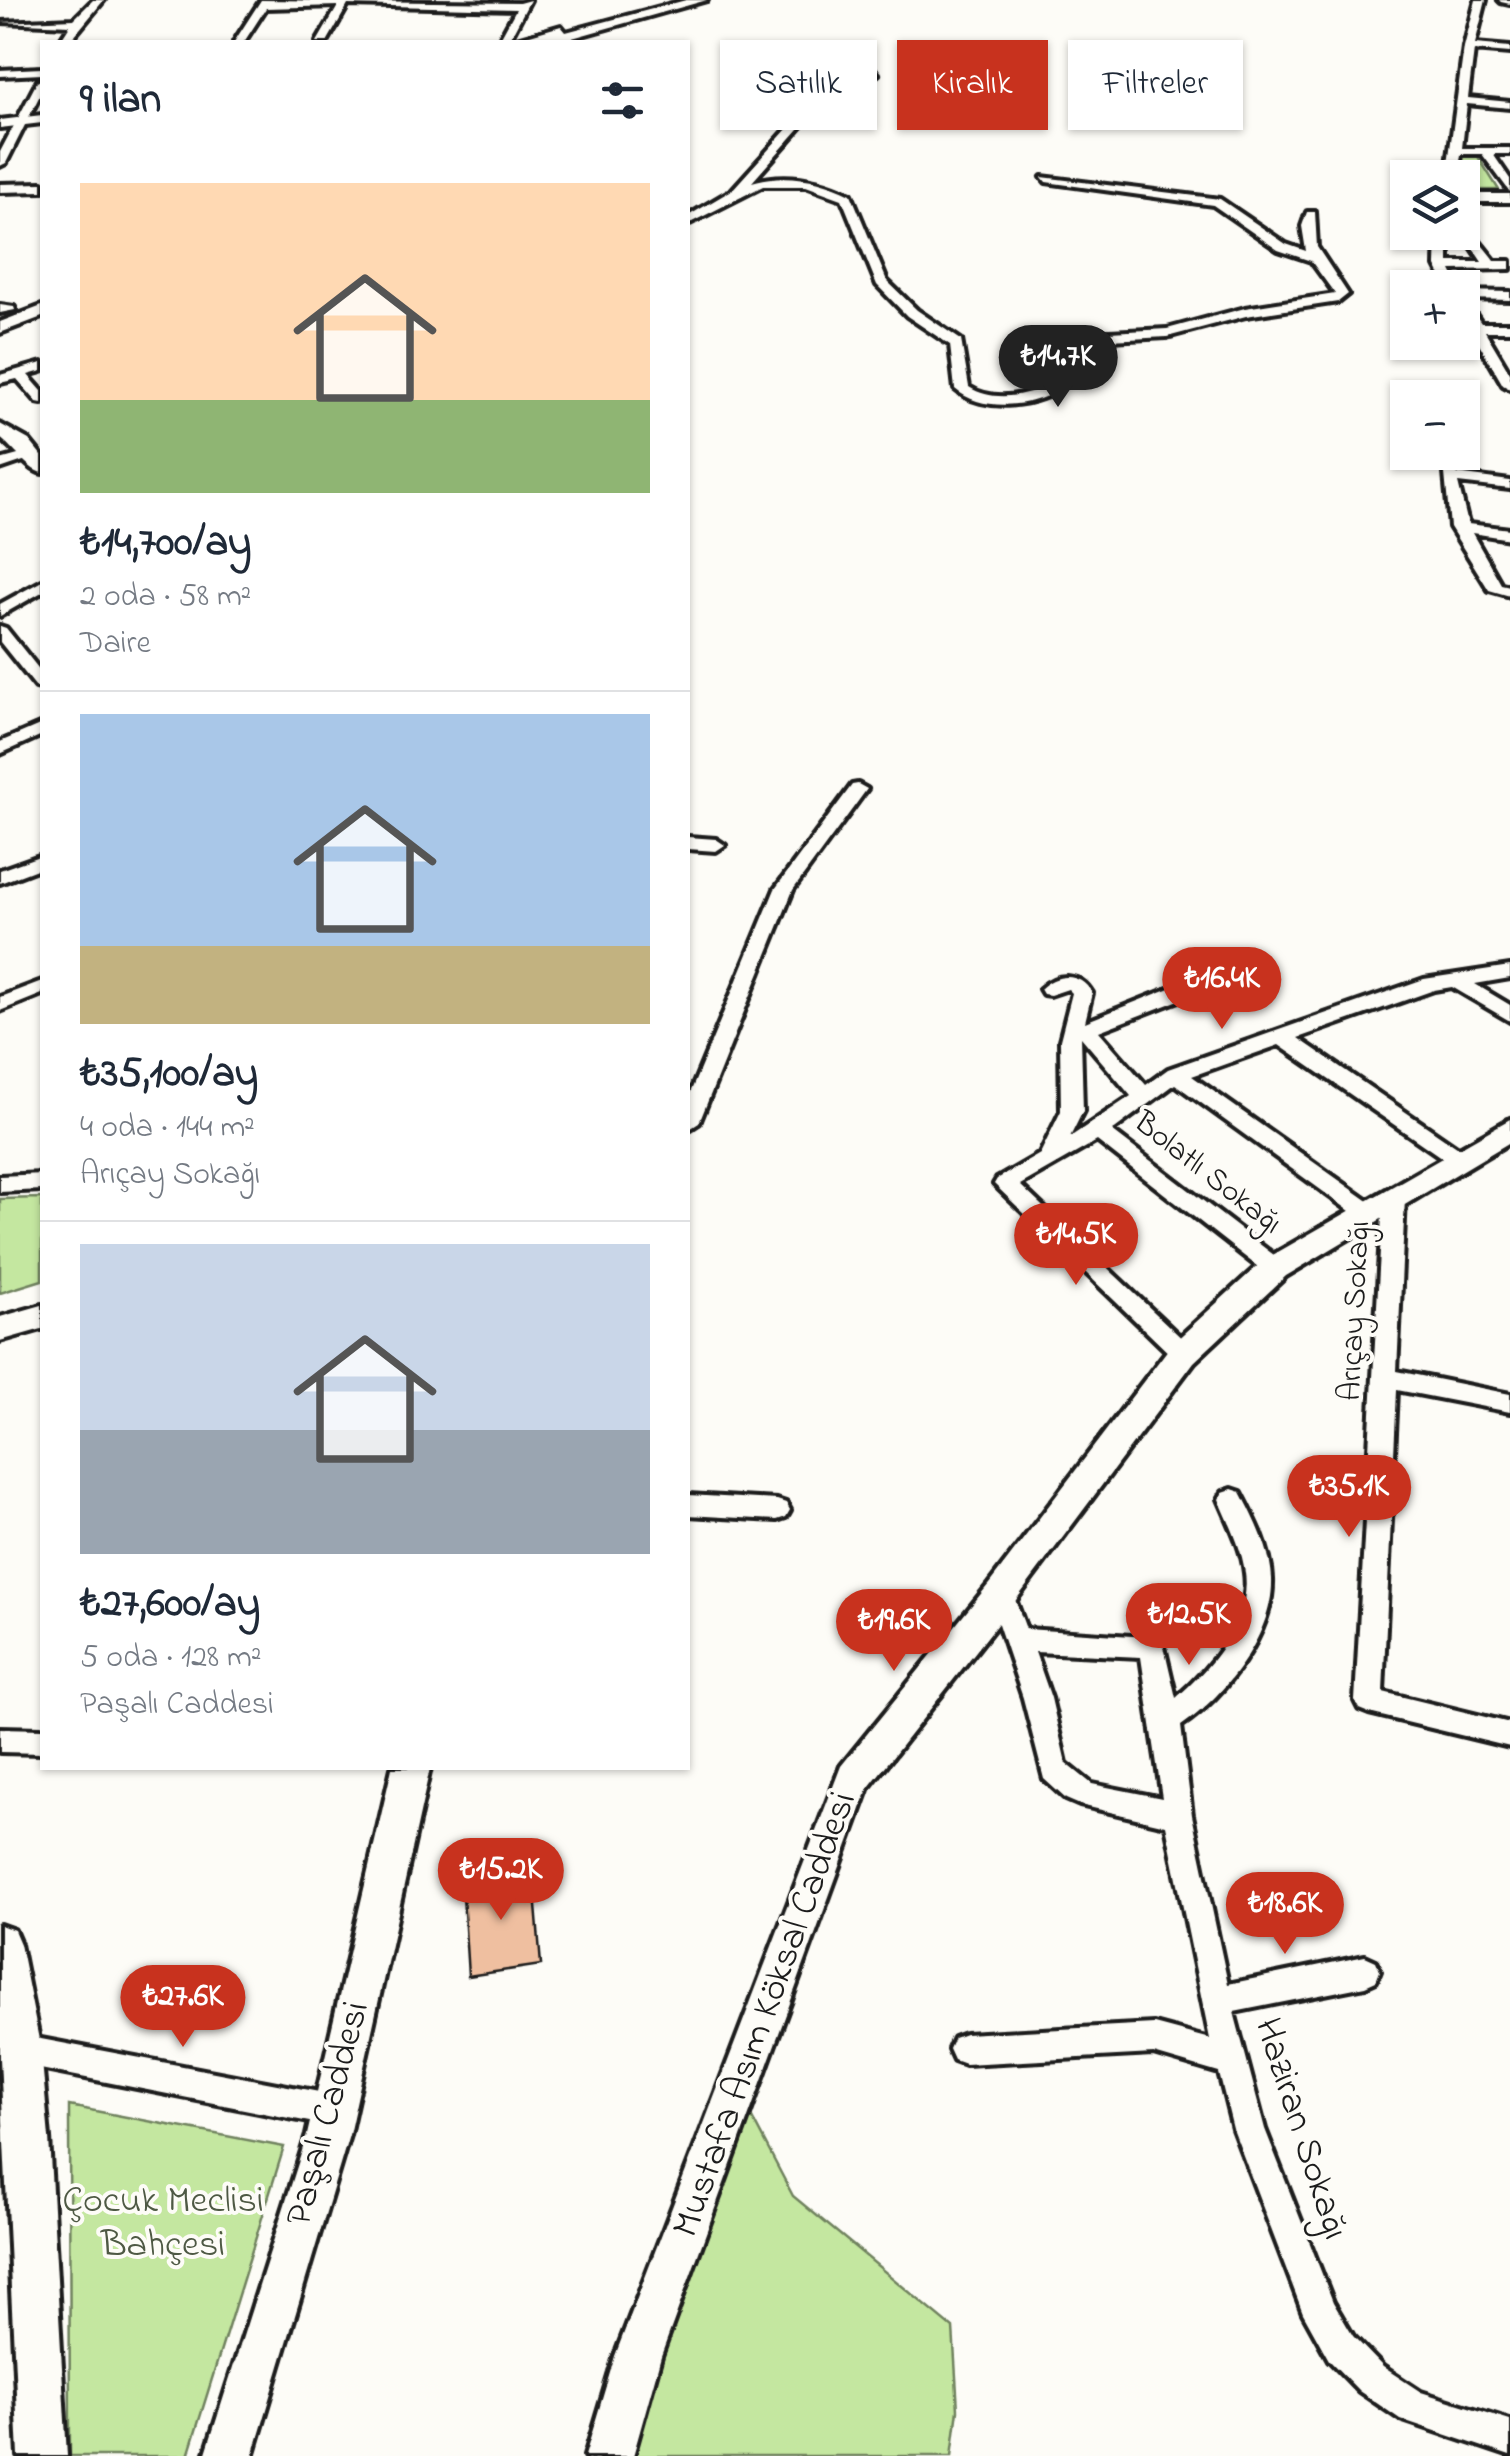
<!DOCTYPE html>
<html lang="tr">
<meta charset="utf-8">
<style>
:root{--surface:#fff;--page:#f6f6f7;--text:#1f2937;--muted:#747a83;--line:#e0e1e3;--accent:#c8321e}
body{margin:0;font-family:"Indie Flower",sans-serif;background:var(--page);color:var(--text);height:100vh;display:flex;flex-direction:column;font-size:38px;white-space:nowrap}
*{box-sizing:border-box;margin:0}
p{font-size:32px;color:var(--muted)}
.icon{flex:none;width:55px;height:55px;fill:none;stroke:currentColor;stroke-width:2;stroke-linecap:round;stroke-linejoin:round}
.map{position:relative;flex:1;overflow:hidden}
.panel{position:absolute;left:40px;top:40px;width:650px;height:1730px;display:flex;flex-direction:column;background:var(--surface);border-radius:0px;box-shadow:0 2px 8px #0004}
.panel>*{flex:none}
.hud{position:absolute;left:720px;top:40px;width:640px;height:90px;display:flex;gap:20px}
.buttons{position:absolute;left:1390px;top:160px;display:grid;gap:20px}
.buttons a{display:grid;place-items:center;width:90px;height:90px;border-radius:0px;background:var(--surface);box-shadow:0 2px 8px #0004;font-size:50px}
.price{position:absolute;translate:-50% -85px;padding:0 22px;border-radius:35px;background:var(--accent);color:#fff;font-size:32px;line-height:65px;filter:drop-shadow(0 2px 5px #0008)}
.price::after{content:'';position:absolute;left:50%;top:60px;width:30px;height:22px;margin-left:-15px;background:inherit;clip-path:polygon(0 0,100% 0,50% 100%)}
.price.active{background:#222;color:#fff}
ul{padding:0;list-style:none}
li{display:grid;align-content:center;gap:20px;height:530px;padding:0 40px}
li+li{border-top:2px solid var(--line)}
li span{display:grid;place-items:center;height:310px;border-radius:0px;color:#555}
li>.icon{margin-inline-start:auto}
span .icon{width:180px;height:180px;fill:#fffc;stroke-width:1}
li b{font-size:42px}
h2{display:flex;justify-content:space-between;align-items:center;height:120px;padding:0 40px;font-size:42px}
.chip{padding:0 35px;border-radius:0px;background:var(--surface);box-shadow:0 2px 8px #0004;font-size:35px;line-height:90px}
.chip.active{background:var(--accent);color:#fff}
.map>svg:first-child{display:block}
</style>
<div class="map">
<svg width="1510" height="2456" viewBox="0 0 1510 2456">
<rect width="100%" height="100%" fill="#fdfcf7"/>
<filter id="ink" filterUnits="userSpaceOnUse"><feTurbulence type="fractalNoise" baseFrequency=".01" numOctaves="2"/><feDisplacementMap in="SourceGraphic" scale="20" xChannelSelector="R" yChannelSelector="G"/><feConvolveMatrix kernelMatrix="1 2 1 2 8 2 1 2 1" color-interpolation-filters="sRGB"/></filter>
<g filter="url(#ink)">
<path fill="#c4e7a0" stroke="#70825e" stroke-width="2.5" d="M1474,152L1477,155L1499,190H1463L1462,178H1455L1461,154Z
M42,1198V1280L0,1293V1199Z
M742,2099L793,2196L953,2328L958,2410L952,2456H633Z
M69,2106L284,2147L188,2456H70Z"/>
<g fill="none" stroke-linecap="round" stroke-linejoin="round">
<path stroke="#618f9b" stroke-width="2.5" d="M638,13L685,0"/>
</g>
<path fill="#efbfa0" stroke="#1c1c1c" stroke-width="2.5" d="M533,1870L541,1965L468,1976L462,1880Z"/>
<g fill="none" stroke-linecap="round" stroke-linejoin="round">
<g stroke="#1c1c1c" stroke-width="8">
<path id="street" d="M93,0H104L69,42H59L70,25L1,22L74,19Z
M261,0L519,3L530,0L508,42H498L516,9L348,5L327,42H317L338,6L266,8L244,42H234Z
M1476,0H1486L1475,44L1510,47V53L1474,50L1468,98L1510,102V108L1467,104L1462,148H1510V154H1493L1510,179V192L1482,154H1461L1458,178H1446L1464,47Z
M1499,0H1510V4L1501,2Z
M42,68V74L0,76V70Z
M874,69L878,74L814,112L752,182C786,172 820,179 851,194L887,281L917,310L961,340L969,387C994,403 1029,396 1053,382L1061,342L1090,333L1167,329L1245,308L1335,294L1311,261L1278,250L1213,205L1046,182L1042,177L1220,199L1286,244L1306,251L1302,226L1307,212H1315L1317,247L1348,294L1338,302L1246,316L1167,337L1091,341L1072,347L1067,384C1040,407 983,414 955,389L950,345L907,316L877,285L842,199L806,186H763L688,224V216L732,190L806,108Z
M42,79V91L6,163L0,166V152L37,82Z
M42,183V191L0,192V184Z
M1462,194H1510V202H1462Z
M1462,220L1495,261H1510V269L1451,270L1460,288H1447L1436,266L1437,232H1449V262H1482L1462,232Z
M1462,291L1510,292V300L1465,299L1481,323H1510V331H1485L1510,373V389L1503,385L1462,314Z
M0,305L14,307L15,310L0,313Z
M42,363V371L28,375L42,391V403L37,402L17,379L0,383V375Z
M29,452L41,455L0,469V460Z
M1443,452H1457V474L1510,481V489L1458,483L1468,524L1510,529V539L1472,533L1501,584L1510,586V596L1489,590L1450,527Z
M42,581V592L0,616V604Z
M0,626L6,628L42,673V688L36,687L0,642Z
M42,724V735L0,754V742Z
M858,784L867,789L793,890L699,1123L688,1130V1098L775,889L852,785Z
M688,837L716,839L725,845L716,851L688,849Z
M42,855V867L0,883V870Z
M1510,966V978L1475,984L1510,1005V1021L1452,987L1434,990L1298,1038L1467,1154L1470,1159L1467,1164H1451L1279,1045L1192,1076L1377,1207L1380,1213L1377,1219H1361L1175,1084L1112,1131L1283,1262L1286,1268L1283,1274H1267L1097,1141L1020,1185L1191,1347L1195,1353L1191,1359H1175L994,1184L997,1179L1040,1154L1061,1111L1060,1040L1072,993L1068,989L1050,995L1043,994L1040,989C1057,973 1080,972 1092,993L1085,1022L1173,987H1187L1190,992L1187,997L1099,1031L1146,1085L1168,1069L1424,979ZM1081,1037L1131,1096L1070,1137L1083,1111Z
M42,981V994L0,1011V997Z
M42,1174V1190L0,1192V1176Z
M1394,1190L1405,1198L1397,1371L1510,1394V1412L1397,1390L1383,1692L1510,1723V1747L1369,1713L1359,1709L1355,1701L1383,1198Z
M1232,1489L1241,1492C1254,1517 1271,1550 1272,1579C1274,1634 1224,1697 1181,1726L1192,1815L1228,1984L1365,1956L1376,1961L1380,1971L1376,1981L1365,1986L1234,2012L1265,2129L1333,2302L1353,2336L1383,2367L1421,2392L1510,2420V2456L1400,2419L1359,2391L1329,2360L1303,2313L1233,2129L1219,2073L1154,2054L965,2064L954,2060L949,2049L954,2038L965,2034L1154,2024L1210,2039L1166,1825L1080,1805L1066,1799L1044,1779L1023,1698L988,1594L992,1586L1001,1583L1010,1586L1026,1629L1162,1638L1176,1698C1209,1669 1252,1621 1245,1573C1242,1547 1229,1523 1219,1499L1223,1492ZM1035,1652L1141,1657L1162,1798L1092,1784L1066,1763L1051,1698Z
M688,1495L777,1500L786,1503L790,1510L786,1517L777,1520L688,1515Z
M0,1728L42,1729V1753L0,1752Z
M0,2027L20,2035L335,2095L346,2100L351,2111L346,2122L335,2127L20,2065L0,2057Z"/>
</g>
<g stroke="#1c1c1c" stroke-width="8">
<path id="secondary" d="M686,0H707L558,42H506L561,26L566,32Z
M42,115V123L0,128V120Z
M42,306V317L0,333V322Z
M0,424L29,440L42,456V473C27,469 14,448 0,438Z
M1510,1119V1142L1286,1276L1194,1362L1013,1604L869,1787L661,2356L633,2456H585L615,2356L841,1766L989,1584L1172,1344L1264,1260Z
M42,1305V1329L0,1341V1317Z
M392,1768H430L349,2135L253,2456H205L307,2135Z
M0,1925L14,1930L20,1944L41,2050L49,2138L67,2456H19L0,2058Z"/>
</g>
<use href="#street" fill="#fdfcf7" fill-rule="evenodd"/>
<use href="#secondary" fill="#fdfcf7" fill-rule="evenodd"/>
</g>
</g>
<g text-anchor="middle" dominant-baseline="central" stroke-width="8" stroke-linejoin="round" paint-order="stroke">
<g font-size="32" fill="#1c1c1c" stroke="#fdfcf7">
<text transform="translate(1207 1174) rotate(38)">Bolatlı Sokağı</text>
<text transform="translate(1356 1311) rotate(-87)">Arıçay Sokağı</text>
</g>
<g font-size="38" fill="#1c1c1c" stroke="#fdfcf7">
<text transform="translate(766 2015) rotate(-70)">Mustafa Asım Köksal Caddesi</text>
<text transform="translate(329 2114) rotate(-75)">Paşalı Caddesi</text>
<text transform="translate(1300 2129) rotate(72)">Haziran Sokağı</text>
</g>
<g font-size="38" fill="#4e5944" stroke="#fdfcf7">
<text x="163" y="2202">Çocuk Meclisi<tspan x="163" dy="44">Bahçesi</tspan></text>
</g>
</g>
</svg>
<div class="buttons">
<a><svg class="icon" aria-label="layers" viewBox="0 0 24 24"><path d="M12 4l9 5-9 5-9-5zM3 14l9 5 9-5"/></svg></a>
<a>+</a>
<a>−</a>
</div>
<b class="price active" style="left:1058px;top:410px">₺14.7K</b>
<b class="price" style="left:1222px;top:1032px">₺16.4K</b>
<b class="price" style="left:1076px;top:1288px">₺14.5K</b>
<b class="price" style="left:1349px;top:1540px">₺35.1K</b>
<b class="price" style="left:1189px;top:1668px">₺12.5K</b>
<b class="price" style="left:894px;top:1674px">₺19.6K</b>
<b class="price" style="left:501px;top:1923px">₺15.2K</b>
<b class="price" style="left:1285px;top:1957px">₺18.6K</b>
<b class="price" style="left:183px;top:2050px">₺27.6K</b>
<div class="hud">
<a class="chip">Satılık</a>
<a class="chip active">Kiralık</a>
<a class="chip">Filtreler</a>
</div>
<section class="panel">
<h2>9 ilan<svg class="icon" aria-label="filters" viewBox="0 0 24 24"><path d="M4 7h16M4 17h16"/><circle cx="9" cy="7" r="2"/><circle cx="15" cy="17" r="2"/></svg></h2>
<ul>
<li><span style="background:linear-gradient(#ffd9b3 70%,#8fb573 0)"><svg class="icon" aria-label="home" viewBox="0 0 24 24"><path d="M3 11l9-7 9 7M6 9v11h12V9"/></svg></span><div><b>₺14,700/ay</b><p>2 oda · 58 m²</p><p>Daire</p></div></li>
<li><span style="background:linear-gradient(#a9c7e8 75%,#c2b280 0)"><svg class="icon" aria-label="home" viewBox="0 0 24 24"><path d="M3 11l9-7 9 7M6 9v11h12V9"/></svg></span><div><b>₺35,100/ay</b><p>4 oda · 144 m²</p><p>Arıçay Sokağı</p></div></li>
<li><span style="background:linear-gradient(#c9d6e8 60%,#9aa5b1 0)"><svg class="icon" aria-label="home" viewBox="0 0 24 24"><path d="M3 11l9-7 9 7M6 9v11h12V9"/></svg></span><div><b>₺27,600/ay</b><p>5 oda · 128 m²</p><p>Paşalı Caddesi</p></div></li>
</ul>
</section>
</div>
